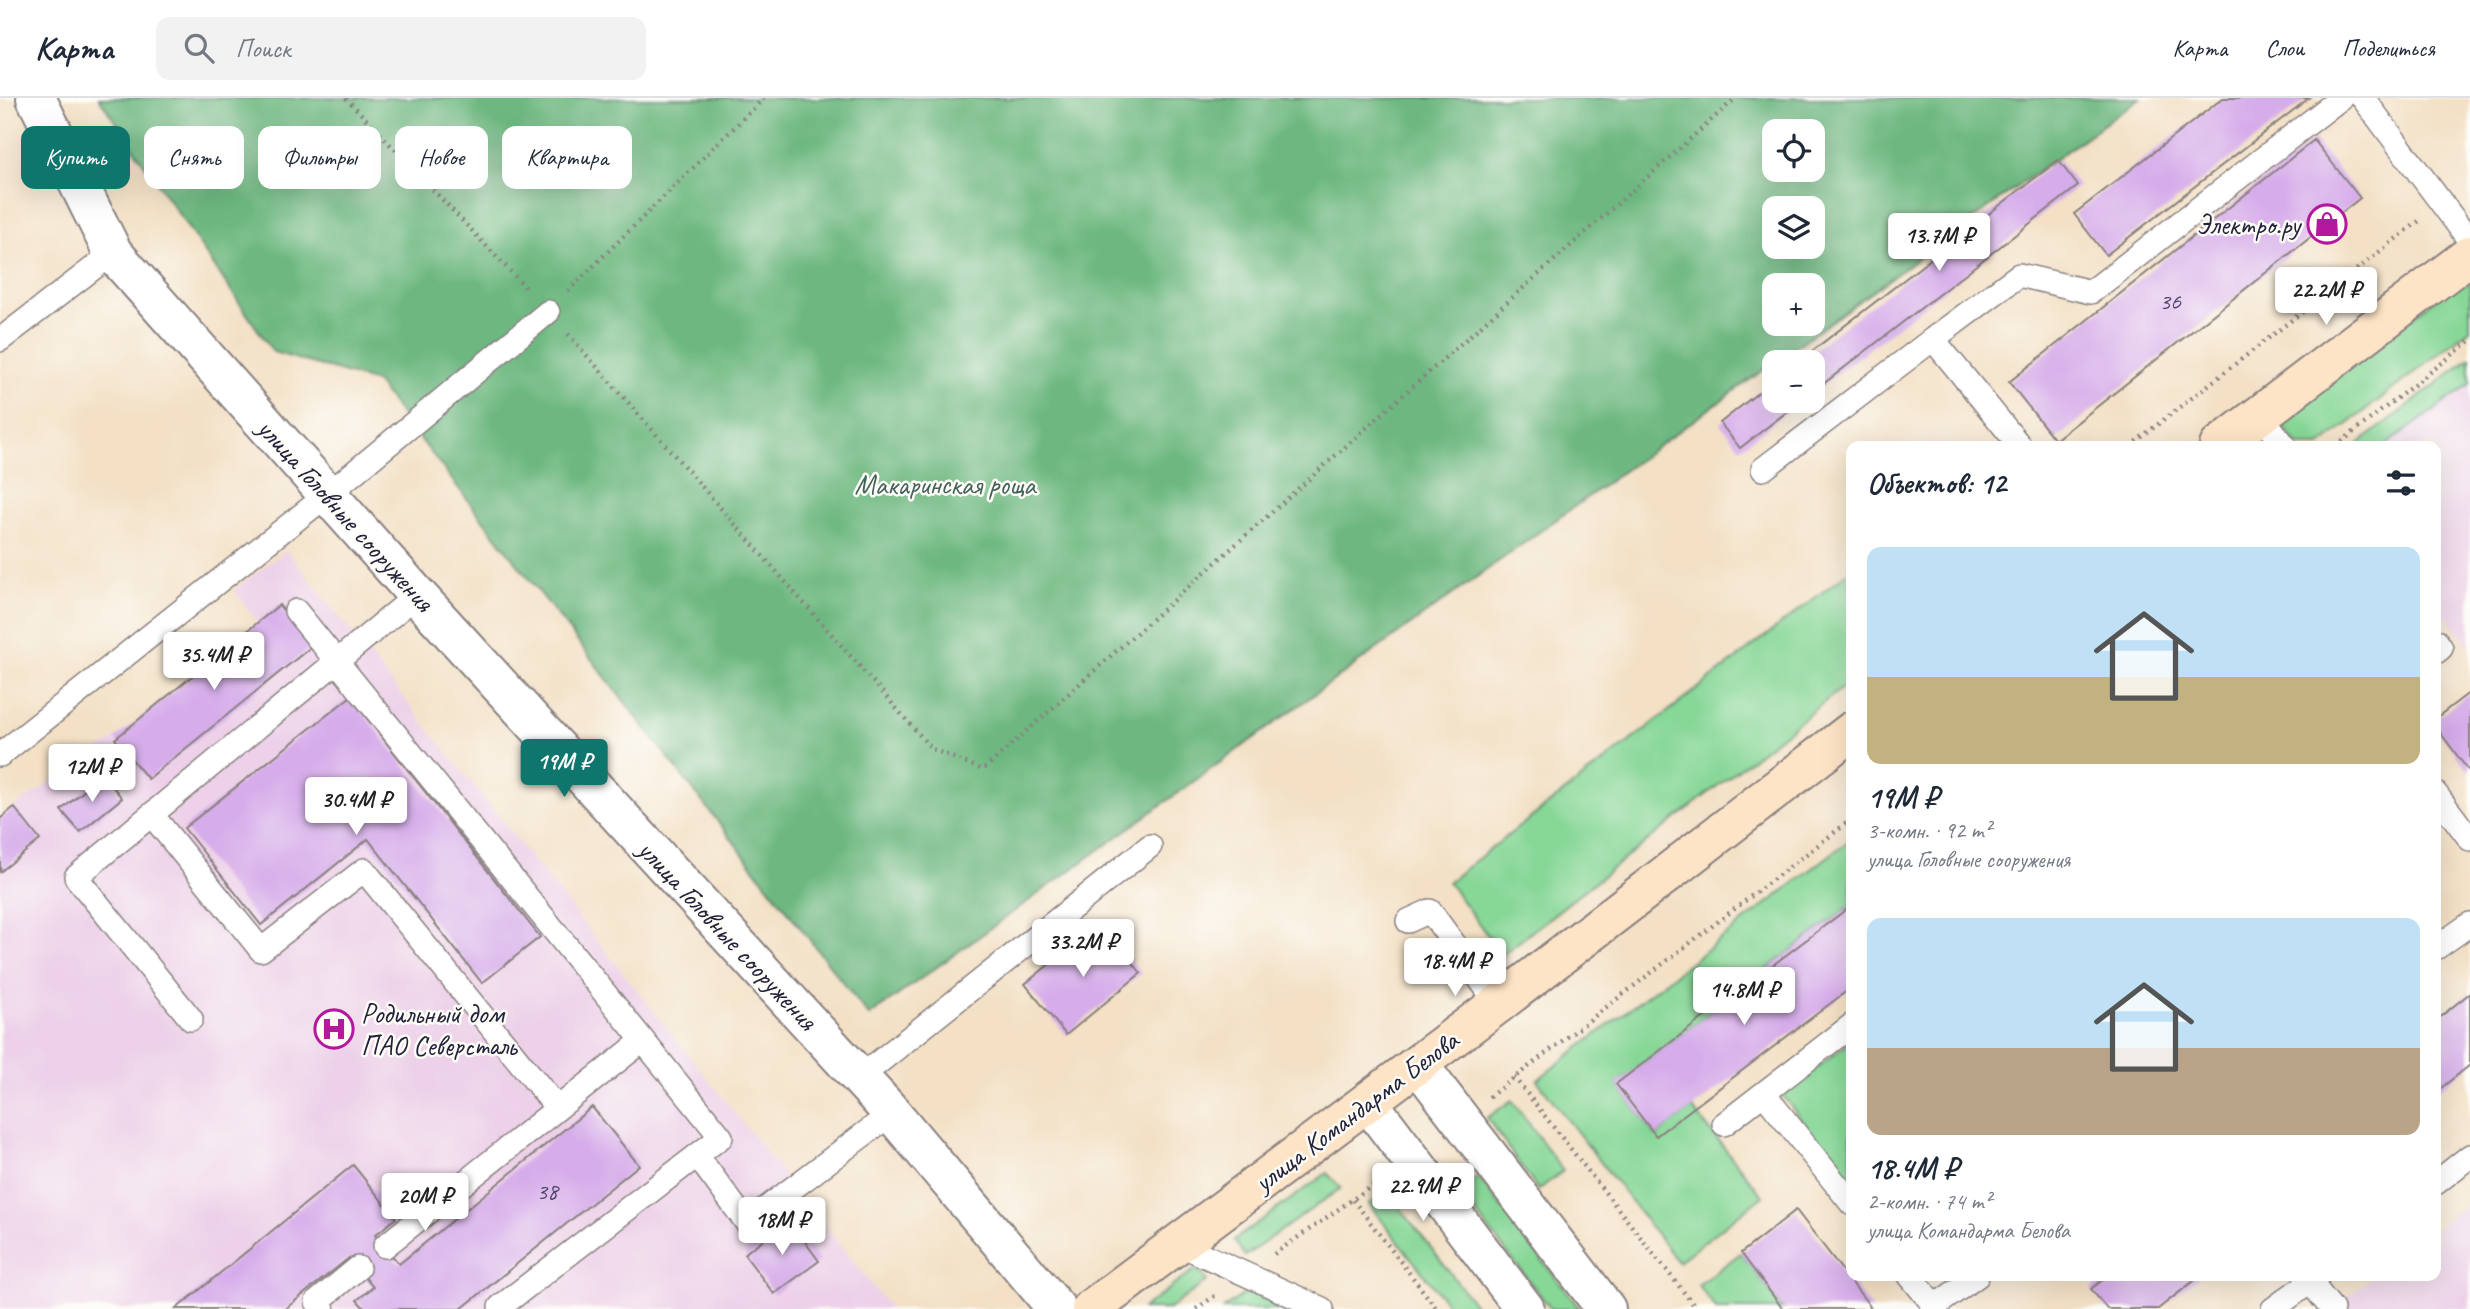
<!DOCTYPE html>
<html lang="ru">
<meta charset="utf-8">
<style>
:root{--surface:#fff;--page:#f2f2f3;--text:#1f2937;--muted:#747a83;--line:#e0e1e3;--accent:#0f766e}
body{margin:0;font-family:Caveat,sans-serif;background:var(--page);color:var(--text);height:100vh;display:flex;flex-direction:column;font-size:26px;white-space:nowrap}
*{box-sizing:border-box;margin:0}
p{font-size:23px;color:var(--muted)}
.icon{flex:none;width:38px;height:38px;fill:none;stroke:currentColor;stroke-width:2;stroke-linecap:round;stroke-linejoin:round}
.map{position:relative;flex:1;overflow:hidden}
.panel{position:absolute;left:1846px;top:343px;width:595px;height:840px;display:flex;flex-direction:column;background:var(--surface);border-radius:14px;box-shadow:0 7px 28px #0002}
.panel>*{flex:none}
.top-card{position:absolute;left:21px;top:28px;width:665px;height:63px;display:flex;gap:14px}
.buttons{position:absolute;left:1762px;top:21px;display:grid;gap:14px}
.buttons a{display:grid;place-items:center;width:63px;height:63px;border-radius:14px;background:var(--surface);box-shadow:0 7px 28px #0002;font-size:35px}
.price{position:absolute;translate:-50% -60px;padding:0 16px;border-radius:7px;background:#fff;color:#222;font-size:23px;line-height:46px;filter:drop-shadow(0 2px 4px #0008)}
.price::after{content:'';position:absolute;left:50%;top:42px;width:21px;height:16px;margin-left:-10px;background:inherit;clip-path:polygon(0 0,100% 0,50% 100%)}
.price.current{background:var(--accent);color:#fff}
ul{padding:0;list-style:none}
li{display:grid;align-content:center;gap:14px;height:371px;padding:0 21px}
li span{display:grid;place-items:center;height:217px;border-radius:14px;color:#555}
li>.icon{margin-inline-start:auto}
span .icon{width:126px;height:126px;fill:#fffc;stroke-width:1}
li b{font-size:30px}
h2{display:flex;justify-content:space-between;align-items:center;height:84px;padding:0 21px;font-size:30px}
.pill{padding:0 24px;border-radius:14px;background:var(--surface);box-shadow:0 7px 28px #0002;font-size:24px;line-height:63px}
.pill.current{background:var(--accent);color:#fff}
header{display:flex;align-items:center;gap:42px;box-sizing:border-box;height:98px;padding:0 35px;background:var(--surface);border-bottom:2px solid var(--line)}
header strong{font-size:33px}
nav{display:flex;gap:38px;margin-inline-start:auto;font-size:24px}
.search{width:490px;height:63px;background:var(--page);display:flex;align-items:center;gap:18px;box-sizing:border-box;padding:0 24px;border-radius:14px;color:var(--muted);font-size:26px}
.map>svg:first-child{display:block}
</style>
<header>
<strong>Карта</strong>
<div class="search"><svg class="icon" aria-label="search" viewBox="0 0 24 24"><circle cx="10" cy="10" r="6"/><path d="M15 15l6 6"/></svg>Поиск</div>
<nav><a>Карта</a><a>Слои</a><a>Поделиться</a></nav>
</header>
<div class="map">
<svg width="2470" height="1211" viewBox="0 0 2470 1211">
<rect width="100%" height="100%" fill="#fdfcf7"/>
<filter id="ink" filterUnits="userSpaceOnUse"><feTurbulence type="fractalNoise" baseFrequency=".0143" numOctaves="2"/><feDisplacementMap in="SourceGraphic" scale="14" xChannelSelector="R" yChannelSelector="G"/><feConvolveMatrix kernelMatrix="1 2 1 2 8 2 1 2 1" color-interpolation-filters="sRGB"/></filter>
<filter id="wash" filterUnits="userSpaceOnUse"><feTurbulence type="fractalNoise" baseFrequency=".00686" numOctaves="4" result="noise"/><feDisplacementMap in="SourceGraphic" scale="28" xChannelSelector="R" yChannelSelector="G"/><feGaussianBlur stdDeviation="1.57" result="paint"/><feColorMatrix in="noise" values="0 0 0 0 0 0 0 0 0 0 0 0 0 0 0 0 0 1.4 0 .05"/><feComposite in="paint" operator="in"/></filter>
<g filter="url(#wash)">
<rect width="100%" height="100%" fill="#f3e0c5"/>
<path fill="#edd1e9" d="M2470,286V549L2436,505V348H2385Z
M286,452L891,1211H0V774L40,742L14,709L115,641L258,524L234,492Z
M2470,1104V1211H2332L2374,1178H2436V1130Z"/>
<path fill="#87d797" stroke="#547c69" stroke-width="2" d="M2470,174V231L2320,348H2299L2279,324Z
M2470,260V286L2385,348H2356Z
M1851,472V583L1502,857L1448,784Z
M1851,741V807L1617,986L1656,1038L1692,1010L1763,1098L1678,1164L1537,982Z
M1851,943V1085L1782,997Z
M1512,1002L1563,1073L1538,1092L1487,1020Z
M1327,1075L1341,1090L1245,1158L1234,1142Z
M1478,1079L1580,1211H1551L1459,1093Z
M1388,1094L1478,1211H1451L1369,1106Z
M1741,1155L1783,1211H1716L1698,1187Z
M1197,1170L1207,1183L1169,1211H1142Z
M1247,1194L1287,1211H1223Z"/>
<path fill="#6db880" stroke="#486d5e" stroke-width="2" fill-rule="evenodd" d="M99,0H2140L869,918L376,284L273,254ZM1774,33H1813V72H1774ZM1774,110H1813V149H1774ZM1774,187H1813V226H1774Z"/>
<g id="blocks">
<path fill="#d6acea" d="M2223,0H2309L2106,157L2074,116Z
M2314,42L2360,100L2055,342L2009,284Z
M2058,62L2078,88L1813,294V264H1798Z
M1774,282V303H1801L1740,350L1720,325Z
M279,507L312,548L148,681L115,641Z
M2470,594V671L2468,672L2436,629V620Z
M350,599L540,839L482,885L368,741L261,827L184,730Z
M103,677L122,700L80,734L61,712Z
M14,709L40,742L0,774V721Z
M1852,807V889L1656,1038L1616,986Z
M1101,825L1141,875L1066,937L1025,886Z
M2470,895V967L2436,994V922Z
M592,1009L639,1067L461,1211H365L357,1202L373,1189L349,1160L285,1211H176L353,1067L396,1120L375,1137L399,1166Z
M1796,1112L1872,1211H1783L1741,1155Z
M789,1122L819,1163L774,1196L744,1156Z
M2108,1178H2200L2158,1211H2107L2091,1191Z"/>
</g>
</g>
<g filter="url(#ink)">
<use href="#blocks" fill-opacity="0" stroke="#8a8180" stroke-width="2"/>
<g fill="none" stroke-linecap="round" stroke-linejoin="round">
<g stroke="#8a8180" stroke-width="26">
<path id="service" d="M2363,0L2470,143
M0,242L113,155
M2260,317L2285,348
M2020,348L1933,241L2019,177L2091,194L2341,0
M1763,371L1933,241
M296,513L721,1039L500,1209L501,1211
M2436,543L2441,550L2436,554
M0,657L327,397L548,214
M2436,696L2470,741
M152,717L261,852L364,772L557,1010
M1408,823L1430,813L1498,906
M2436,850L2470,826
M191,921L76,779L417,497
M859,980L1150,748
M1764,996L1852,1106
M1724,1026L1852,927
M698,1059L747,1125L892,1015
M2436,1085L2470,1058
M1179,1146L1322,1211
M385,1148L641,944
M1910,1178L1937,1211
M2310,1184L2332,1211
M1935,1208L1977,1178
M323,1211L317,1204L358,1170
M2273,1211L2318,1178"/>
</g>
<g stroke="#8a8180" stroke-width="42">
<path id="minor" d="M36,0L113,155L417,497L892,1015L1057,1211"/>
</g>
<g stroke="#8a8180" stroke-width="42">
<path id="tertiary" d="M1418,966L1606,1211
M1368,1004L1525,1211"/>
</g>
<g stroke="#8a8180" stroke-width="42">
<path id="secondary" d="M2219,348L2470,157
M1091,1211L1498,906L1852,633"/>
</g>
<path stroke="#8a8180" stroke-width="4.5" stroke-dasharray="2 5" stroke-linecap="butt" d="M346,0L529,193
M568,193L764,0
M568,236L932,651L983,672L1736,0
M2130,348L2419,123
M2336,348L2470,243
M1514,979L1697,1211
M1489,999L1852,721
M1353,1102L1437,1211
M1274,1156L1379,1083
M1196,1211L1216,1197"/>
<use href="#service" stroke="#fff" stroke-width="23"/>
<use href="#minor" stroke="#fff" stroke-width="38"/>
<use href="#tertiary" stroke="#fff" stroke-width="38"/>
<use href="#secondary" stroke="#fee4c6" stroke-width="38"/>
</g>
</g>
<defs>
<g id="shop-ring" transform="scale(2.0125)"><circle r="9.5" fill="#fdfcf7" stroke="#b5179e" stroke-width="1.5"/><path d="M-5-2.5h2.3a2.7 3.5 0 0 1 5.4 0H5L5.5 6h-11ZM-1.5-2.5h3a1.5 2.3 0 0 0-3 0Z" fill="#b5179e"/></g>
<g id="hospital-ring" transform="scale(2.0125)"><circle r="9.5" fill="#fdfcf7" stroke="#b5179e" stroke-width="1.5"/><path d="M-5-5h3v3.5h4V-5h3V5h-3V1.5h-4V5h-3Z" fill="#b5179e"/></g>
</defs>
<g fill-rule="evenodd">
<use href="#shop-ring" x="2327" y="126"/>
<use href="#hospital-ring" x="334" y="931"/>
</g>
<g text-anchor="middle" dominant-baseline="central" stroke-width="5" stroke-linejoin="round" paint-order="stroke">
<g font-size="24" fill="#4f4467">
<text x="2170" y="203">36</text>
<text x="547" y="1093">38</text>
</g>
<g font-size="28" fill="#22223b" stroke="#fdfcf7" text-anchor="end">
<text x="2300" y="126">Электро.ру</text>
<text x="361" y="915" text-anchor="start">Родильный дом<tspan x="361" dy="32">ПАО Северсталь</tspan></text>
</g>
<g font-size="28" fill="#45615b" stroke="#fdfcf7">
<text x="945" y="386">Макаринская роща</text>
</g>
<g font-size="28" fill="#22223b" stroke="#fdfcf7">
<text transform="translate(346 417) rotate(48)">улица Головные сооружения</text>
<text transform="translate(728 837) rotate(47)">улица Головные сооружения</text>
<text transform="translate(1356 1013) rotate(-37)">улица Командарма Белова</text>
</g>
</g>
</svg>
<div class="buttons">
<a><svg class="icon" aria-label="locate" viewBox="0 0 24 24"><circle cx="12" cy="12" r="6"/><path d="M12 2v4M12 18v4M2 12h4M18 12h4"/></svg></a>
<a><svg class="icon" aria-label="layers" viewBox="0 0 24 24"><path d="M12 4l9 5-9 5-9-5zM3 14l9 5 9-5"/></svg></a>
<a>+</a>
<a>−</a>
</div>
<b class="price" style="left:1939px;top:175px">13.7M ₽</b>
<b class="price" style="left:2326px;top:229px">22.2M ₽</b>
<b class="price" style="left:214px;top:594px">35.4M ₽</b>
<b class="price current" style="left:564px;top:701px">19M ₽</b>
<b class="price" style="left:92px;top:706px">12M ₽</b>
<b class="price" style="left:356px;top:739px">30.4M ₽</b>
<b class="price" style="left:1083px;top:881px">33.2M ₽</b>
<b class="price" style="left:1455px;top:900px">18.4M ₽</b>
<b class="price" style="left:1744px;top:929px">14.8M ₽</b>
<b class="price" style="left:1423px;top:1125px">22.9M ₽</b>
<b class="price" style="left:425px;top:1135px">20M ₽</b>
<b class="price" style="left:782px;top:1159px">18M ₽</b>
<div class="top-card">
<a class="pill current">Купить</a>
<a class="pill">Снять</a>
<a class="pill">Фильтры</a>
<a class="pill">Новое</a>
<a class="pill">Квартира</a>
</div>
<section class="panel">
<h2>Объектов: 12<svg class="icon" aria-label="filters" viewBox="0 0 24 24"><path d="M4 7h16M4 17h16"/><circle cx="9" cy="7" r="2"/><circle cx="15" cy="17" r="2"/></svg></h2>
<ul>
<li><span style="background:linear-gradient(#bfe0f5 60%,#c2b280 0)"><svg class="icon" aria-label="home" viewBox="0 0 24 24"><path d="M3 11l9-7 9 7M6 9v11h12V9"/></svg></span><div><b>19M ₽</b><p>3-комн. · 92 m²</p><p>улица Головные сооружения</p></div></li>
<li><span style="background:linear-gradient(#bfe0f5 60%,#b9a48a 0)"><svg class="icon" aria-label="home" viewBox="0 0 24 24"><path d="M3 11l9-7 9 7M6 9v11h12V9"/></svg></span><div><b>18.4M ₽</b><p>2-комн. · 74 m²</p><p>улица Командарма Белова</p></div></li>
</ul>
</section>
</div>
